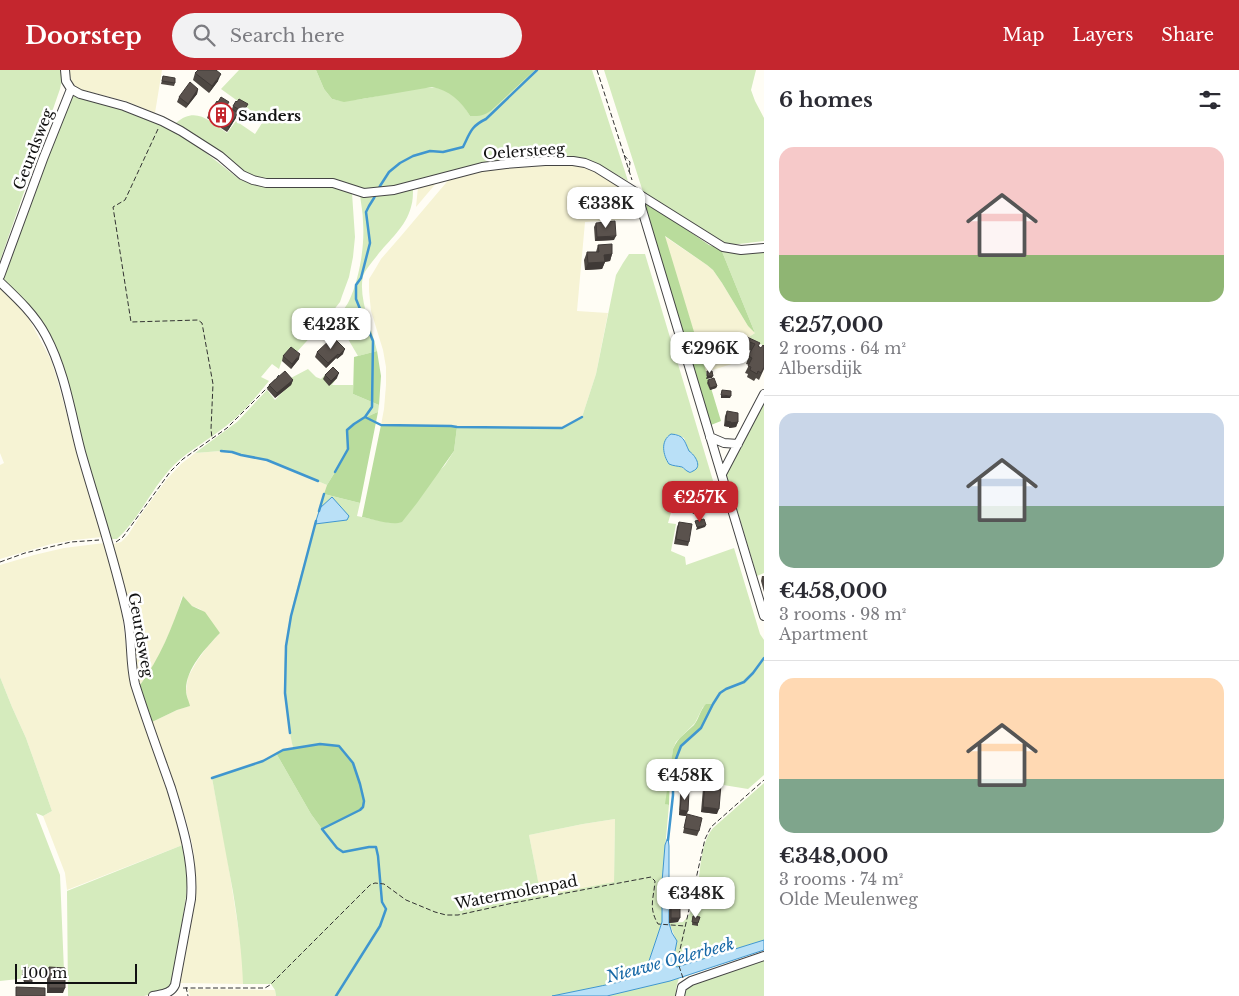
<!DOCTYPE html>
<meta charset="utf-8">
<style>
:root{--surface:#fff;--page:#f2f2f3;--text:#2b2b33;--muted:#7c7c81;--line:#e1e1e2;--accent:#c4262e}
body{margin:0;font-family:"Libre Baskerville",serif;background:var(--page);color:var(--text);height:100vh;display:flex;flex-direction:column;font-size:19px;white-space:nowrap}
*{box-sizing:border-box;margin:0}
p{font-size:16px;color:var(--muted)}
.icon{flex:none;width:28px;height:28px;fill:none;stroke:currentColor;stroke-width:2;stroke-linecap:round;stroke-linejoin:round}
.map{position:relative;flex:1;overflow:hidden}
.side{display:flex;flex-direction:column;background:var(--surface);width:475px}
.side>*{flex:none}
.scale{position:absolute;left:15px;bottom:12px;width:122px;box-sizing:border-box;padding-left:5px;border:2px solid #111;border-top:0;font-size:14px;line-height:18px;white-space:nowrap;color:#111;-webkit-text-stroke:4px #fff;paint-order:stroke}
.price{position:absolute;translate:-50% -42px;padding:0 11px;border-radius:10px;background:#fff;color:#222;font-size:16px;line-height:32px;filter:drop-shadow(0 1px 2px #0008)}
.price::after{content:'';position:absolute;left:50%;top:30px;width:15px;height:11px;margin-left:-8px;background:inherit;clip-path:polygon(0 0,100% 0,50% 100%)}
.price.on{background:var(--accent);color:#fff}
ul{padding:0;list-style:none}
li{display:grid;align-content:center;gap:10px;height:265px;padding:0 15px}
li+li{border-top:1px solid var(--line)}
li span{display:grid;place-items:center;height:155px;border-radius:15px;color:#555}
li>.icon{margin-inline-start:auto}
span .icon{width:90px;height:90px;fill:#fffc;stroke-width:1}
li b{font-size:21px}
h2{display:flex;justify-content:space-between;align-items:center;height:60px;padding:0 15px;font-size:21px}
header{display:flex;align-items:center;gap:30px;box-sizing:border-box;height:70px;padding:0 25px;background:var(--accent);color:#fff}
header strong{font-size:24px}
nav{display:flex;gap:28px;margin-inline-start:auto;font-size:18px}
.search{width:350px;height:45px;background:var(--page);display:flex;align-items:center;gap:12px;box-sizing:border-box;padding:0 18px;border-radius:28px;color:var(--muted);font-size:19px}
main{display:flex;flex:1;min-height:0}
.map>svg:first-child{display:block}
</style>
<header>
<strong>Doorstep</strong>
<div class="search"><svg class="icon" aria-label="search" viewBox="0 0 24 24"><circle cx="10" cy="10" r="6"/><path d="M15 15l6 6"/></svg>Search here</div>
<nav><a>Map</a><a>Layers</a><a>Share</a></nav>
</header>
<main>
<div class="map">
<svg width="764" height="926" viewBox="0 0 764 926">
<rect width="100%" height="100%" fill="#fffdf5"/>
<path fill="#f6f3d4" d="M68,0H162L155,43L126,31L78,19L73,14Z
M545,94H568L582,97L593,100L625,120L634,149L585,152L577,241L608,243L596,304L582,347L562,358L457,357L451,356L381,355L384,339L386,315V297L383,280L371,241L369,221V209L374,201L381,189L401,166L451,107L479,100Z
M438,111L416,137L418,117Z
M664,166L707,195L713,200L722,213L748,256L755,263L749,267L735,293L706,302Z
M0,218L18,234L29,249L51,290L57,309L83,404L102,467L74,470L51,474L0,489V395L4,393L0,383Z
M221,381L232,382L241,385L267,390L327,415L296,524L291,546L286,576L285,623L287,644L293,678L283,680L263,691L212,708L226,780L240,869L243,893V914L179,913L194,806V786L192,773L186,750L152,652L177,640L189,636L186,621L188,607L197,591L207,577L220,563L200,539L192,536L182,526L177,545L160,584L150,601L140,615L136,601L126,524L113,474L121,472L128,465L142,443L167,409L181,394L195,383Z
M104,473L121,535L129,601L167,711L185,774L67,820L65,803L43,746L52,741L26,668L12,637L0,607V495L34,485L64,478Z
M615,749L614,813L541,827L529,765L583,754Z
M188,919L275,920L276,926H190Z"/>
<path fill="#d5ebbd" fill-rule="evenodd" d="M0,0H62L63,5L60,19L0,191Z
M239,0H316L324,19L332,29C342,32 351,30 362,29C380,26 428,13 443,19C455,24 464,35 470,46L492,40L535,0H592L628,111L594,92L580,88L564,87L517,89L477,94L408,113L382,118H361L329,109L261,108L245,103L197,66L176,53C196,36 209,51 227,63L236,51L255,64L264,50L221,19Z
M604,0H756L751,20L755,31L764,48V171L739,174H728L720,172L703,162L643,122Z
M66,24L126,39L170,58L191,71L239,109L255,114L329,116L343,119L352,123L355,167L353,187L349,207L342,226L340,232L325,251L295,284L282,290L279,299L272,294L261,307L269,311C256,327 242,344 226,356C210,369 188,381 174,395C152,417 140,448 117,469H109L62,301L40,253L22,227L2,208L63,27Z
M413,118C413,124 413,131 411,137C406,157 388,171 376,187C372,192 365,200 363,206C358,228 372,259 377,281L358,286L341,257L332,253C338,246 345,239 349,231C359,210 365,176 363,152C363,143 361,134 360,125Z
M764,178V276L749,267L755,263L721,179Z
M629,184H645L714,414L676,426L668,453L676,454L671,481L685,487L686,495L734,478L760,564L764,570V705L748,719L674,707L676,689L681,676L701,658L712,634L703,637L695,653L676,672L673,679L666,734L669,735L662,812V852L647,897L642,903L636,906L617,913L552,926H276L275,920L271,914H243C242,883 238,853 233,822C226,784 219,746 212,708L263,691L276,683L311,744L322,759L360,740C369,731 357,705 353,694L320,674L303,677L293,678C286,644 282,608 286,574C290,533 305,493 315,454L347,450L332,427L320,438L324,424L360,433L357,446L391,453L445,395L454,381L457,357L562,358L582,347L596,304L616,205L623,193ZM676,364L684,368L689,381V402L681,397L669,394C663,385 661,375 668,366ZM615,749L614,812L541,826L529,765L583,754Z
M308,299L316,307L321,309L329,301L337,308L332,315H353V324L379,335L378,342C366,347 356,351 347,360L348,379L335,402L327,415L267,390L241,385L232,382L221,381L195,383L237,352L267,320L275,330L292,312L289,309Z
M764,329V503L757,506L726,403Z
M0,607L12,637L26,668L52,741L43,746L36,743L60,805L64,901L48,902L46,906L0,911Z
M764,713V870L677,897H675C671,888 677,881 676,872C676,869 671,857 669,853L683,852C706,831 693,782 713,758Z
M185,774L188,804L186,827L172,915L165,921L144,926H68L67,821Z
M764,889V926H683L684,918L688,915Z
M679,908L676,918V926H607Z"/>
<path fill="#b9dc9c" d="M316,0H535L492,40C483,46 481,46 470,46C461,31 449,20 432,17L344,32L332,29L324,19Z
M645,131L709,175L721,179L755,263L748,256L722,213L713,200L707,195L665,166L721,351L711,355L649,150Z
M377,281L381,306L379,335L353,324L354,287Z
M378,342L360,433L324,424L327,415L335,402L348,379L347,360C356,351 366,347 378,342Z
M381,355L451,356L457,357L454,381L417,433L402,452C391,456 374,449 362,447Z
M183,526L192,536L205,542L220,563C206,578 186,598 186,620C186,626 189,631 190,636L177,640L152,652L140,615C160,588 172,558 183,526Z
M706,634H713L701,658L681,676L670,706L669,735L665,734L673,679C678,667 685,664 694,655C699,649 700,640 706,634Z
M320,674L339,676L353,693L360,714L364,731L363,737L360,740L322,759L311,744L276,683C290,677 305,677 320,674Z"/>
<path fill="#b9e0f7" stroke="#3f96cf" d="M671,364C684,365 684,370 689,381C695,385 703,397 693,401C691,402 690,403 689,402C686,401 684,398 682,397C678,396 673,396 669,394C663,385 660,371 671,364Z
M332,427L349,446L347,450L315,454L320,438Z
M668,767L669,776V815L671,839L669,840V853L672,863L677,871L673,891L675,896L677,897L764,870V880L670,911L607,926H552C567,923 581,920 596,917C614,913 633,911 647,897L662,852V812L665,775Z"/>
<g fill="none" stroke-linecap="round" stroke-linejoin="round">
<path stroke="#3f96cf" stroke-width="2.5" d="M365,347L372,337L373,271L356,229V215L361,208L370,173L366,142L369,136L374,128L380,116L389,102L400,93L413,86L430,81L443,82L463,77C470,63 471,56 486,49L537,0
M221,381L232,382L241,385L267,390L318,411
M335,402L348,379L347,360L354,354L365,347L381,355L451,356L457,357L562,358L582,347
M319,441L324,424
M290,663L285,623L286,576L291,546L316,451
M212,708L263,691L283,680L320,674L339,676L353,693L360,714L364,731L363,737L360,740L322,759L337,778L343,782L369,777H376L378,786L382,832L386,839L380,856L336,926
M668,770L673,725V704L676,689L681,676L701,658L713,634L720,623L726,619L744,612L753,603L764,588"/>
<g stroke="#444" stroke-width="10">
<path id="minor" d="M65,0L66,11L71,19L80,24L124,36L162,51L181,61L220,86L242,105L253,110L266,113H333L364,123L394,120L482,97L506,94L545,91H573L585,93L597,98L723,177L741,180L764,178
M637,123L764,546
M0,206L43,89L71,19
M0,212C18,229 35,245 46,266C65,302 71,344 81,382C97,438 116,493 128,550C132,571 130,593 135,614C146,649 159,684 171,718C182,754 194,791 191,829L175,915C171,924 162,924 153,926
M710,367L724,373L738,374
M722,404L764,324
M680,926L682,917L691,911L764,886"/>
</g>
<path stroke="#333" stroke-width="1" stroke-dasharray="5 2.5" stroke-linecap="butt" d="M597,0L632,110
M158,59L125,130L113,137L131,252L198,250L202,253L213,314L211,359L212,368
M624,85L630,92L629,102
M272,313L279,305
M116,472L123,467L170,402L183,389L227,358L269,316
M0,492L25,483L71,472L99,470
M683,908L679,896V884L705,769L711,757L764,710
M186,917L188,926
M183,918H265L270,915L370,815L375,813L384,814L406,830L435,842L446,845H458L513,833L651,807L655,811C654,828 648,837 658,854L685,856"/>
<use href="#minor" stroke="#fff" stroke-width="8"/>
</g>
<path fill="#4d4742" d="M195,3L218,11L209,23L193,10Z
M163,6L175,13L174,16L161,14Z
M198,19L197,24L186,38L177,32L179,27Z
M218,32L227,35L232,39L233,36L246,39L241,46L238,44L227,62L221,58V57L207,48L209,43Z
M596,153L614,170L595,171L594,157Z
M598,175L612,184L610,191L605,192L602,199L585,200L584,190L587,182H596Z
M745,266L759,276L764,299L759,310L756,308L754,311L747,307L748,304L745,303L749,295L746,294L751,281L745,278L743,281L740,279Z
M317,282L343,284L337,289L336,288L326,298L315,287Z
M283,286L299,289L291,299L282,291Z
M325,305L337,308L329,316L323,309Z
M293,310L291,315L275,328L267,319L269,315Z
M708,310L717,316L716,318L710,320L707,313Z
M727,341L738,352L736,357L729,358V357L724,356L725,346Z
M704,420L714,435L693,444L688,433L690,428L703,423Z
M679,452L689,472L688,476L674,474L677,457Z
M762,506H764V522L761,511Z
M705,713L717,744L701,742L703,718Z
M682,720L686,746L679,745L680,725Z
M687,744L699,761L697,766L683,763Z
M671,835L678,852L669,853V840Z
M693,846L698,853V856L692,855Z
M49,897L63,923H47V902Z"/>
<path fill="#3f3936" d="M221,4L218,11L209,23L212,16Z
M198,19L197,24L186,38L188,34Z
M238,43L236,48L227,62L229,57Z
M616,166L614,170L595,171L597,167Z
M612,184L610,191L602,192L604,185Z
M605,192L602,199L585,200L588,193Z
M345,279L343,284L337,289L339,285Z
M300,284L299,289L291,299L292,294Z
M338,284L336,288L326,298L328,293Z
M339,303L337,308L329,316L331,311Z
M707,306H713L712,308L706,309Z
M293,310L291,315L275,328L277,323Z
M717,316L716,318L710,320V318Z
M721,325L731,326L730,328H721Z
M726,351L731,352L729,357L724,356Z
M738,352L736,357L729,358L731,353Z
M716,430L714,435L693,444L695,439Z
M706,455L705,457L696,460L697,457Z
M703,737L719,739L717,744L701,742Z
M680,740L688,741L686,746L679,745Z
M671,848H680L678,852L669,853Z
M23,903H29L28,905H22Z
M24,911L32,912L31,914H23Z
M49,918H65L63,923H47Z"/>
<path fill="#5a524d" stroke="#3f3936" d="M198,0H216L221,4L212,16L195,3Z
M163,6L175,8V13L162,11Z
M190,12L198,19L188,34L179,27Z
M221,27L229,32L227,35L230,38L238,43L229,57L222,53L223,52L209,43L217,31L218,32Z
M239,29L248,34L243,42L233,36L236,31L237,32Z
M615,151L616,166L597,167L596,153Z
M612,174V184L604,185L605,192L588,193L587,182H599L598,175Z
M745,266L760,273L758,276L761,278L763,275L764,276V297L761,303L758,301L757,304L750,300L751,297L748,296L752,288L748,286L755,274L747,271L746,274L742,272Z
M333,267L345,279L339,285L338,284L328,293L317,282Z
M291,277L300,284L292,294L283,286Z
M333,297L339,303L331,311L325,305Z
M285,301L293,310L277,323L269,315Z
M707,301H712L713,306H707Z
M714,308L717,316L710,318L708,310Z
M722,320L731,321V326L721,325Z
M727,341L738,343V352L731,353V352L726,351Z
M711,417L716,430L695,439L690,428L704,422V420Z
M704,449L706,455L697,457L695,451Z
M679,452L692,454L689,472L676,469Z
M705,713L721,714L719,739L703,737Z
M682,720L689,721L688,741L680,740Z
M687,744L702,748L699,761L684,758Z
M671,835H680V848H671Z
M693,846L700,847L698,853L692,852Z
M49,897L65,898V918H49Z
M23,898H29V903H23Z
M24,907H32V912L24,911Z
M16,917L45,918V926H16Z"/>
<defs>
<g id="building-ring" transform="scale(1.25)"><circle r="9.5" fill="#fff" stroke="#c4262e" stroke-width="1.5"/><path d="M-4-6H4V6H1V3H-1V6H-4ZM-2.5-4.3h1.7v1.8h-1.7ZM.8-4.3h1.7v1.8H.8ZM-2.5-1h1.7V.8h-1.7ZM.8-1h1.7V.8H.8Z" fill="#c4262e"/></g>
</defs>
<g fill-rule="evenodd">
<use href="#building-ring" x="221" y="45"/>
</g>
<g text-anchor="middle" dominant-baseline="central" stroke-width="5" stroke-linejoin="round" paint-order="stroke">
<g font-size="15" font-weight="bold" fill="#111" stroke="#fff" text-anchor="start">
<text x="238" y="45">Sanders</text>
</g>
<g font-size="15" fill="#111" stroke="#fff">
<text transform="translate(33 79) rotate(-69)">Geurdsweg</text>
<text transform="translate(524 81) rotate(-4)">Oelersteeg</text>
<text transform="translate(141 565) rotate(80)">Geurdsweg</text>
<text transform="translate(516 822) rotate(-11)">Watermolenpad</text>
</g>
<g font-size="16" font-style="italic" fill="#1768a6" stroke="#fff">
<text transform="translate(670 890) rotate(-15)">Nieuwe Oelerbeek</text>
</g>
</g>
</svg>
<div class="scale">100 m</div>
<b class="price" style="left:606px;top:159px">€338K</b>
<b class="price" style="left:331px;top:280px">€423K</b>
<b class="price" style="left:710px;top:304px">€296K</b>
<b class="price on" style="left:700px;top:453px">€257K</b>
<b class="price" style="left:685px;top:731px">€458K</b>
<b class="price" style="left:696px;top:849px">€348K</b>
</div>
<section class="side">
<h2>6 homes<svg class="icon" aria-label="filters" viewBox="0 0 24 24"><path d="M4 7h16M4 17h16"/><circle cx="9" cy="7" r="2"/><circle cx="15" cy="17" r="2"/></svg></h2>
<ul>
<li><span style="background:linear-gradient(#f6c9c9 70%,#8fb573 0)"><svg class="icon" aria-label="home" viewBox="0 0 24 24"><path d="M3 11l9-7 9 7M6 9v11h12V9"/></svg></span><div><b>€257,000</b><p>2 rooms · 64 m²</p><p>Albersdijk</p></div></li>
<li><span style="background:linear-gradient(#c9d6e8 60%,#7fa58c 0)"><svg class="icon" aria-label="home" viewBox="0 0 24 24"><path d="M3 11l9-7 9 7M6 9v11h12V9"/></svg></span><div><b>€458,000</b><p>3 rooms · 98 m²</p><p>Apartment</p></div></li>
<li><span style="background:linear-gradient(#ffd9b3 65%,#7fa58c 0)"><svg class="icon" aria-label="home" viewBox="0 0 24 24"><path d="M3 11l9-7 9 7M6 9v11h12V9"/></svg></span><div><b>€348,000</b><p>3 rooms · 74 m²</p><p>Olde Meulenweg</p></div></li>
</ul>
</section>
</main>
